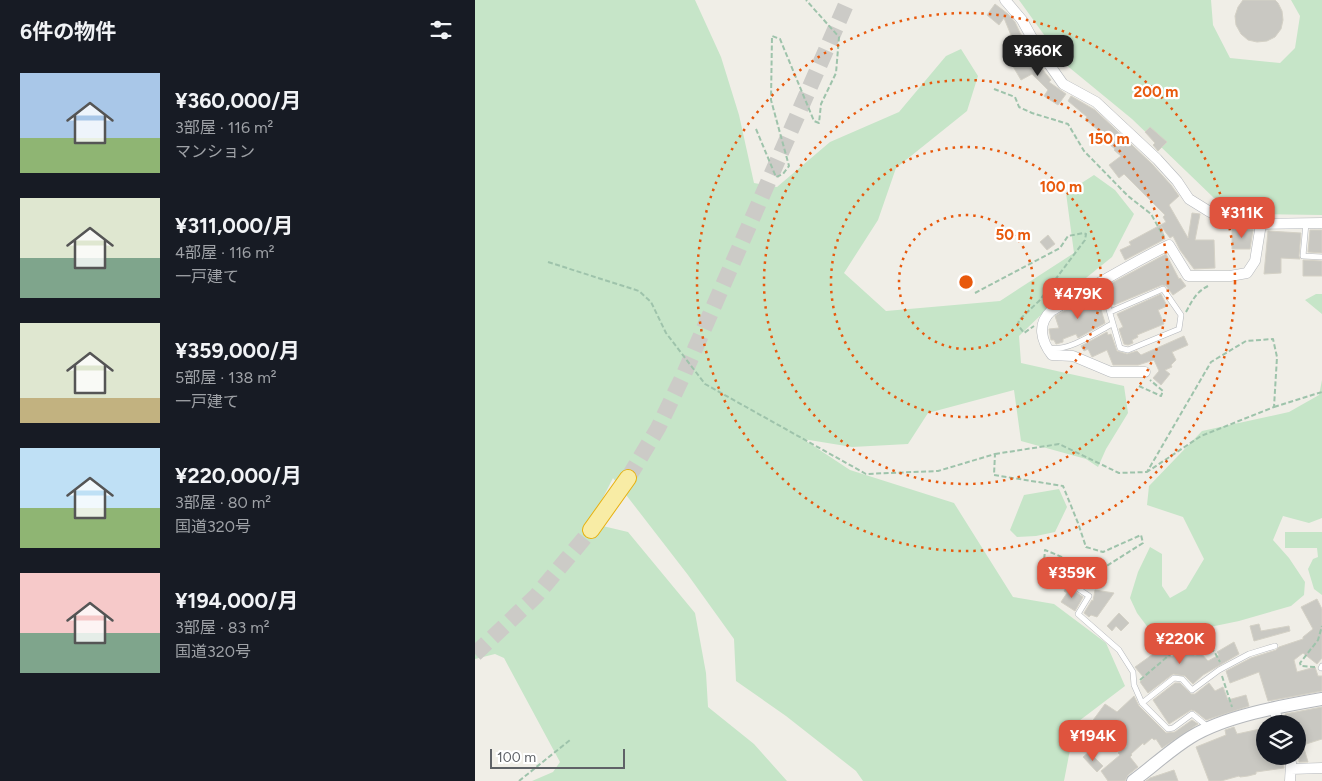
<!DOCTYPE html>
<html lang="ja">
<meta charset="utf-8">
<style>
:root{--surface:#171b24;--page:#242831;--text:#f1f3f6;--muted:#9ea1a6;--accent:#df543e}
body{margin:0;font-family:Figtree,"Noto Sans JP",sans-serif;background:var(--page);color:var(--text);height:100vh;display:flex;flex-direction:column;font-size:19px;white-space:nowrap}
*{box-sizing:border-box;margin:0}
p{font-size:16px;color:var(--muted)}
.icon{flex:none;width:28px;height:28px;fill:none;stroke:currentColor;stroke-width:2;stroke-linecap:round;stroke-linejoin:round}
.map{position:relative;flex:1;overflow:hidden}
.details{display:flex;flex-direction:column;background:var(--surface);width:475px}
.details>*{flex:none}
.buttons{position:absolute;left:781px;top:715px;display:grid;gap:10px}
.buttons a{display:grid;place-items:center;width:50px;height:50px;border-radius:50%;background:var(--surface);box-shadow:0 2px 8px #0003;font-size:25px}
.scale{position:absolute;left:15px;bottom:12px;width:135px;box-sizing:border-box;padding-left:5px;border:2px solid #5f6267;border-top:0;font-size:14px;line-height:18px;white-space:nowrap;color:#5f6267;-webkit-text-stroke:4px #fff;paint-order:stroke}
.price{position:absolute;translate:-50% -42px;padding:0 11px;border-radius:10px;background:var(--accent);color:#fff;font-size:16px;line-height:32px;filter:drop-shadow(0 1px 2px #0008)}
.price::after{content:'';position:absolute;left:50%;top:30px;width:15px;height:11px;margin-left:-8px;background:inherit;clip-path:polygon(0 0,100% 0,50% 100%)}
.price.current{background:#222;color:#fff}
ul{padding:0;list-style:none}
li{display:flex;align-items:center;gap:15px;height:125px;padding:0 20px}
li span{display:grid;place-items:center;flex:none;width:140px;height:100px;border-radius:0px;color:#555}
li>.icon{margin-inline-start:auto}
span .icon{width:60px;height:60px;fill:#fffc;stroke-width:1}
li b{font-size:21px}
h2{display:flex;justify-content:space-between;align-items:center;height:60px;padding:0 20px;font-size:21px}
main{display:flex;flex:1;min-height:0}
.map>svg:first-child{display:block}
</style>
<main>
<section class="details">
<h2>6件の物件<svg class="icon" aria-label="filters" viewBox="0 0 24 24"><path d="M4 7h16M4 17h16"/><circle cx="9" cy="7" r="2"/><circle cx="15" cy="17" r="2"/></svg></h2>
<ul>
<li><span style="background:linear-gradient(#a9c7e8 65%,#8fb573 0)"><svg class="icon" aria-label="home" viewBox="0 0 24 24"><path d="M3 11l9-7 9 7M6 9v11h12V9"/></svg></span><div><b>¥360,000/月</b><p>3部屋 · 116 m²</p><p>マンション</p></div></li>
<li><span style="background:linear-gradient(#dfe7d0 60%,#7fa58c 0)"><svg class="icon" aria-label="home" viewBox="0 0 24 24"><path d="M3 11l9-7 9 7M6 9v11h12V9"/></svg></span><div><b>¥311,000/月</b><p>4部屋 · 116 m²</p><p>一戸建て</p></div></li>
<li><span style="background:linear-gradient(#dfe7d0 75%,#c2b280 0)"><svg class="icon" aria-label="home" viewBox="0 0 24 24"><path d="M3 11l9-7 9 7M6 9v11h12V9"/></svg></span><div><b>¥359,000/月</b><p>5部屋 · 138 m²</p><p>一戸建て</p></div></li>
<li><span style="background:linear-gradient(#bfe0f5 60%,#8fb573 0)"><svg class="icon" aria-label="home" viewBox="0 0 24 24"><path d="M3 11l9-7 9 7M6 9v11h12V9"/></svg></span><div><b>¥220,000/月</b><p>3部屋 · 80 m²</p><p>国道320号</p></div></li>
<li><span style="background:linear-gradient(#f6c9c9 60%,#7fa58c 0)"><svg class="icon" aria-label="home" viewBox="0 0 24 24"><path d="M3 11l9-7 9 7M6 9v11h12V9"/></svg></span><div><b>¥194,000/月</b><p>3部屋 · 83 m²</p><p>国道320号</p></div></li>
</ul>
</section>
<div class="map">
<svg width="847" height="781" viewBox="0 0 847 781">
<rect width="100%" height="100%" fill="#f0eee7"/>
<path fill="#c6e5c8" d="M0,0H220L246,57L264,115L279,183L302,187L355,142L424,112L471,56L486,49L503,76L492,111L421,168L403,220L369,273L411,311L525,301L599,253L591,193L619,175L640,190L659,214L637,257L570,311L544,336L546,363L649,386L653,413L631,449L623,467L611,459L546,441L539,390L453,413L433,444L377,447L328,439L375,470L479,503L538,597L579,604L631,643L650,686L600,724L589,781H388L381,771L311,716L261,681L259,639L213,575L138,478L115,523L153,532L220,613L231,673L233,707L279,744L312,781H57L78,772L85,762L29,658L20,654L0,659Z
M544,0H736L738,25L755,58L805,63L820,48L825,16L816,0H847V215L784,214L739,198L657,119L590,64Z
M841,294H847V314L830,300Z
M847,380V518L834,523L808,516L798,540L814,558L830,582L829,595L816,606L764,621L701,634L674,629L662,613L655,598L663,572L675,547L687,554V586L695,598L711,589L729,559L708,517L672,505L674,486L727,431L814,412L844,395Z
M584,489L592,507L580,532L561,536L542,537L535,530L549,495Z
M810,532H847V595L839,589L833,569L838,559L843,557L842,548H810Z"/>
<path fill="#c9c8c2" stroke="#d4d1c6" d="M768,0H800L803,3L807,11L808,20L806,29L800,37L792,41L782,42L773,40L766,34L761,25L760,16L763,7Z
M520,4L533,14L540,22L546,35H547L549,41L540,45L529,18L524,25L512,15Z
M555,51L560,57L559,59L576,80L574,82L591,94L583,105L569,96L573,90L557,74L546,80L536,63L543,59L545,62Z
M596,96L620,110L677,164L696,185L704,196L694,205L713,238L717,213L725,214L720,240H739L740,268L719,269L705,250L698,236L695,238L686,226L690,239L650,260L645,250L656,245L654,242L691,222L688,217L690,215L649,174L644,178L634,165L646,156L639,150L640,149L628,139L630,136L610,119L612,117L593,101Z
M675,127L692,142L683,151L678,145L680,143L670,132Z
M757,229L778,230L775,249H757Z
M835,230H847V253L833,252Z
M793,231L826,233L824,256L825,259L806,258V273L789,274Z
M573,235L580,244L572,250L565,242Z
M691,254L704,279L705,278L711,286L698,295L691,286L687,285L639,305L633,285Z
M828,260L847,261V276H828Z
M686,294L692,306L683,310L689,324L662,335L663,337L657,340L658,343L653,345L649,344L644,329L648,327L642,314Z
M622,296L630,323L603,338L601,334L588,339V342L581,344L579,340H576L574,329L584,328L580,316L603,303L611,300V299Z
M632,332L633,335L636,334L642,351L652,354L662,351L666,355L709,336L713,345L697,352L701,360L696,365L697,367L690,370L695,374L686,385L678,378L684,371L679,360L663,365H638L632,350L617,357L613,349L609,351L606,346Z
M592,586L608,597L600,611L586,602L592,593L589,591Z
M620,590L639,593L622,617L616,615L614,617L609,613L617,600L618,601Z
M842,599L847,609V658L842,664L828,653L819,660L822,672L840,667L843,676H847V691L793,701L784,672L755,683L751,671L776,658L801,650L804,647L828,639V637L838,629L826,607Z
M644,613L654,623L646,631L641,626L637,631L632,626Z
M784,624L786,631L814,626L815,631L779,641L775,626Z
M759,642L764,654L728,675L718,684L710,676L698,674L673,693L665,682L669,678L660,667L688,647L697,657L701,652L703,654L712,646L720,656L725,652L733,661L744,655L742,652Z
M700,683H705L716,694H720L734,683L740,691L748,687L753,700L771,695L774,706L731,720L720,711L716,710L694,724L678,700Z
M659,696L664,706L691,733L700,732L717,720L723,724L687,748L681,739L679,740L677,738L669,745L668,743L656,754L657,755L655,757L663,767L653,775L650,781H633L626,771L645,755L643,753L652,746L640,731L633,741L613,727L630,704L642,712Z
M847,707V739L828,745L833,762H824L822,724H812L810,714Z
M759,727L762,734L785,729L790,756H807L809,768L781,772V774L773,776L765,777L764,776L746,781H734L721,747L751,735L750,730Z
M614,752L628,766L622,772L608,757Z
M699,770L703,781H671L675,778Z"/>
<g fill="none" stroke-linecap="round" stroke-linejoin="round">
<path stroke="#cccbc7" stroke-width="16" stroke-dasharray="16 8" stroke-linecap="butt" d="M153,478L183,428L209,374L373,0
M0,654L61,596L116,530"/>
<g stroke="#b4b7bb" stroke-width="6">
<path id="service" d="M831,223L828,256L847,257
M626,282L645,348L653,350L704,329L706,315L688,289L635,312
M574,348C593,352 620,333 637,324
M572,568L614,596L603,614L644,650L658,672L659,685L667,703L693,729L698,728L717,714L733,727
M846,668L847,666
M667,703L699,678L707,679L717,690L744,670L774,654L800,646"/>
</g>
<g stroke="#b4b7bb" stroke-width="11">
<path id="minor" d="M530,0L547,20L562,47L588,84L621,102L682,159L702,181L714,199L735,212L755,219L786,224L847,223
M670,372H636L598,356L577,355C566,341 562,324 576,311C615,288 653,265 694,245L713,276H755L772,273L780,261L786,224
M799,709L804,724
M814,756L816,763L815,781
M816,769L847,768"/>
</g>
<g stroke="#b4b7bb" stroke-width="14">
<path id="tertiary" d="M658,781C677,767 695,750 716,737C750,716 807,706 847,699"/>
</g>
<g stroke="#e8b10f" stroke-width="18">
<path id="trunk" d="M116,530L153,478"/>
</g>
<path stroke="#9ec3ab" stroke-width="2" stroke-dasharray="5 2.5" stroke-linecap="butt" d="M519,89L540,97L544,107L557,113L593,124L609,151L653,196L676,214L689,237
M281,129L301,177L308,174L314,166L296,100L297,36L305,39L339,121L344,123L346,104L361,73L364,37L331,0
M73,262L164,291L176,302L191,333L230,384L391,474L463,471L520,454L519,475L588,486L603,523L611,547L628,552L666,535L668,543L630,567H611L570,550L569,561
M500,293L585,248L593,236L608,233L611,234L610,240L564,301L544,320L543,325L549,333L559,326
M711,312C717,301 721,292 733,286
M664,386L686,396L688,391L675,380
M799,407L847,392
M520,454L584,444L644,473L672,472L736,362L771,341L798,339L802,357L799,407L726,436L672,472
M840,667L826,666L825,663L843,640L847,626
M747,676L757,707
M665,680L706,645L739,651L745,662
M44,781L95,740"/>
<use href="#service" stroke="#fff" stroke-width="5"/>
<use href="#minor" stroke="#fff" stroke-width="10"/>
<use href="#tertiary" stroke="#fff" stroke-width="12"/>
<use href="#trunk" stroke="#f8eca5" stroke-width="16"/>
</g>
<g fill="none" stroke="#e8590c" stroke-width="2.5" stroke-dasharray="2.5 5">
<circle cx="491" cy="282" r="67"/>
<circle cx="491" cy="282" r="135"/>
<circle cx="491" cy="282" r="202"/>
<circle cx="491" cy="282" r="269"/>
</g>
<circle cx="491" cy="282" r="8" fill="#e8590c" stroke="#fff" stroke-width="2.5"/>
<g font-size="15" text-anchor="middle" font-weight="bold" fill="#e8590c" stroke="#fff" stroke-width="4.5" stroke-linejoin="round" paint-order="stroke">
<text x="681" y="97">200 m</text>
<text x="634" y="144">150 m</text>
<text x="586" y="192">100 m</text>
<text x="538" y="240">50 m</text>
</g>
</svg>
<div class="buttons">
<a><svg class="icon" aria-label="layers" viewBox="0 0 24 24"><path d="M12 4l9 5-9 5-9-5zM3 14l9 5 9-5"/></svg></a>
</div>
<div class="scale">100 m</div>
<b class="price current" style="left:563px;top:77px">¥360K</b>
<b class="price" style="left:767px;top:239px">¥311K</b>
<b class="price" style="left:603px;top:320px">¥479K</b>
<b class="price" style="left:597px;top:599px">¥359K</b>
<b class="price" style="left:705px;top:665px">¥220K</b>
<b class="price" style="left:618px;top:762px">¥194K</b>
</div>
</main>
